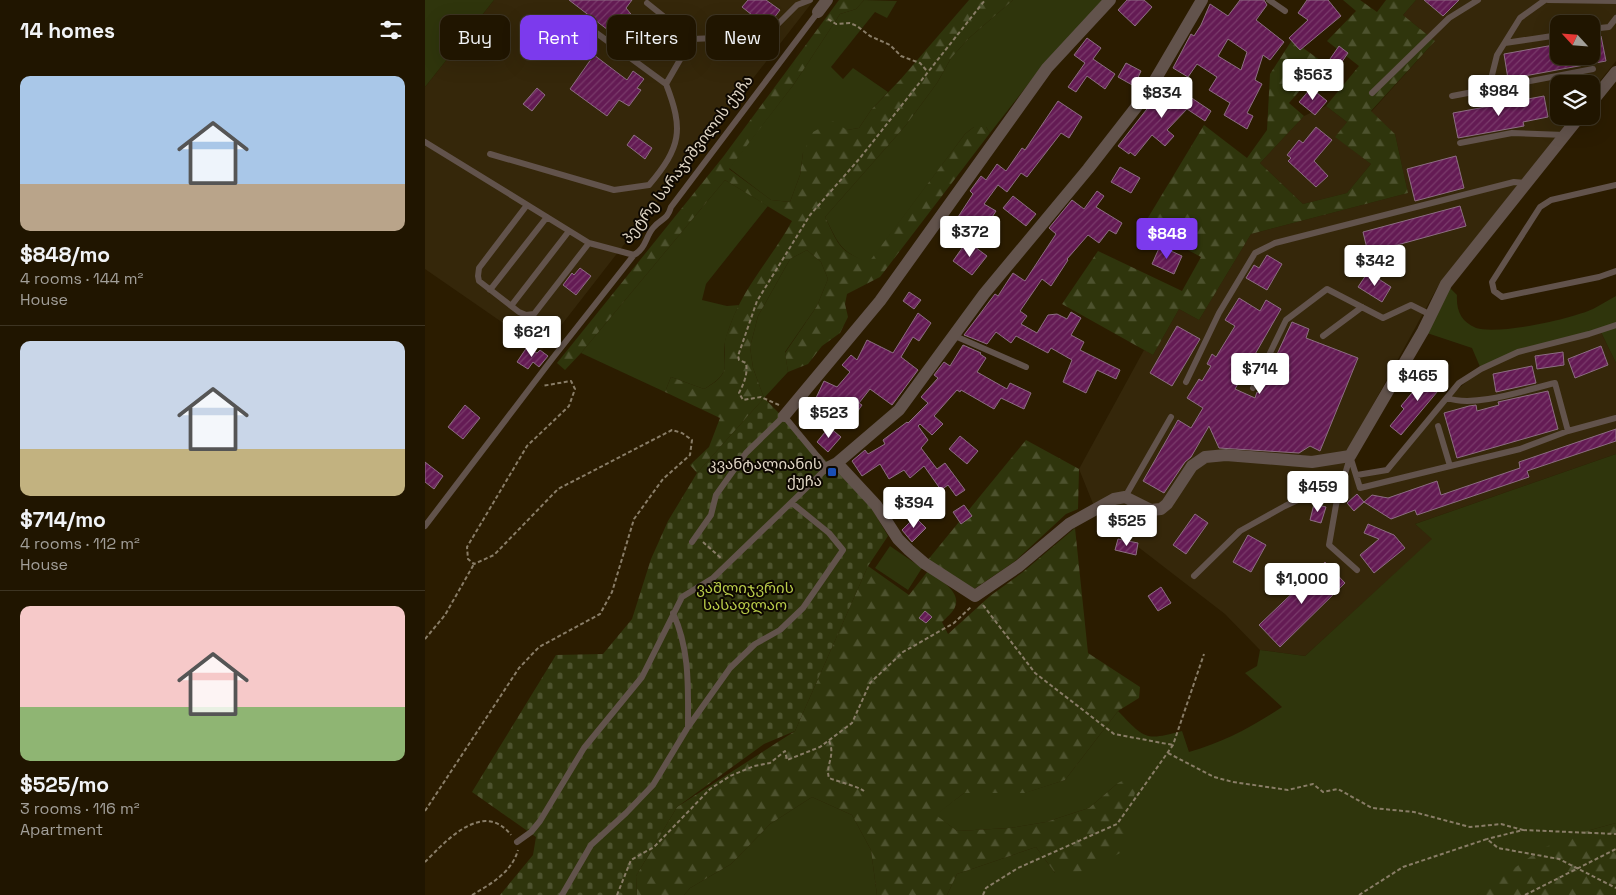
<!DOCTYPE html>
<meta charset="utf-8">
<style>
:root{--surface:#201500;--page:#2d220f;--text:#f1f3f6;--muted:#a29f99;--line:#3d3422;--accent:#7c3aed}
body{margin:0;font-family:"Space Grotesk","Noto Sans Georgian",sans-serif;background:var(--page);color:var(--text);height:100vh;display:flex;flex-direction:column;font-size:19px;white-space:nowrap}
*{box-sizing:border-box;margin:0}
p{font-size:16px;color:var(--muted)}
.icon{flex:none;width:28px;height:28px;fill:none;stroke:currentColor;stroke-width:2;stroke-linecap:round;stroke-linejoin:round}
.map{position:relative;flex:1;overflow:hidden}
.sheet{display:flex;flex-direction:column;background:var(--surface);width:425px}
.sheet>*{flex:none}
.banner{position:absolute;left:15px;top:15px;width:475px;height:45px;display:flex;gap:10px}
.needle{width:32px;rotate:296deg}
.tools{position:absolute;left:1125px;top:15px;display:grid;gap:10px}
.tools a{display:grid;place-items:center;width:50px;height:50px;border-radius:10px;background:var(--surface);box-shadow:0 5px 20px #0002,0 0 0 1px var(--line);font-size:25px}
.price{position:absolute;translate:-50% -42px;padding:0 11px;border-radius:5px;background:#fff;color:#222;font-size:16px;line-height:32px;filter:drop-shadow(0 1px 2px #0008)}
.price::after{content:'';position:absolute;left:50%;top:30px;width:15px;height:11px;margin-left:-8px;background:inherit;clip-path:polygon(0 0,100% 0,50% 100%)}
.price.active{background:var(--accent);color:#fff}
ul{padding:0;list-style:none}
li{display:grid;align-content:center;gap:10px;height:265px;padding:0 20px}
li+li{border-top:1px solid var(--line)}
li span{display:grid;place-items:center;height:155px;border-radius:10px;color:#555}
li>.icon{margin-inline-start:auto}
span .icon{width:90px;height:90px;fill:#fffc;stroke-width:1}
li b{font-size:21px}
h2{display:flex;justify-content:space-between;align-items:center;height:60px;padding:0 20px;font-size:21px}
.pill{padding:0 18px;border-radius:10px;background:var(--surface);box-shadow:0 5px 20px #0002,0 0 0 1px var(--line);font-size:18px;line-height:45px}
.pill.active{background:var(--accent);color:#fff}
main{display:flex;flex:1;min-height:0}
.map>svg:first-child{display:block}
</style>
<main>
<section class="sheet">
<h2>14 homes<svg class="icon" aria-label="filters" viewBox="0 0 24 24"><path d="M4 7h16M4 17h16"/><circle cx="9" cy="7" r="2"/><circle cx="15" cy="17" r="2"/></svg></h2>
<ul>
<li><span style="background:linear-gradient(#a9c7e8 70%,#b9a48a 0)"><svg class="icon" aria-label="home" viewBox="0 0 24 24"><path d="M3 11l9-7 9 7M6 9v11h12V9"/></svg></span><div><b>$848/mo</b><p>4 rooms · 144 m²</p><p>House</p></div></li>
<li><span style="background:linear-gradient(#c9d6e8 70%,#c2b280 0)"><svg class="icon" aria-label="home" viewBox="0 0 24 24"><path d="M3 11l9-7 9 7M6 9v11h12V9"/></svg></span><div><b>$714/mo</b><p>4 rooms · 112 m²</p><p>House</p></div></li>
<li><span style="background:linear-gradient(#f6c9c9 65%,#8fb573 0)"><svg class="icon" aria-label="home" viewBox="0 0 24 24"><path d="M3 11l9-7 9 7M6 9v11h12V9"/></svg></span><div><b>$525/mo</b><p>3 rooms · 116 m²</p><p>Apartment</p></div></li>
</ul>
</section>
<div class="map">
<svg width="1191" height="895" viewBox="0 0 1191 895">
<defs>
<pattern id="forest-firs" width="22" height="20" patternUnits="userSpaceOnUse" patternTransform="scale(1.25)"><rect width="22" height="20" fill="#2f350c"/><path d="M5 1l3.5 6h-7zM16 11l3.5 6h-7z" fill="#4d522e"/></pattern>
<pattern id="cemetery-stones" width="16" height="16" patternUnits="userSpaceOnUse" patternTransform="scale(1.25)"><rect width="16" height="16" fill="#2f350c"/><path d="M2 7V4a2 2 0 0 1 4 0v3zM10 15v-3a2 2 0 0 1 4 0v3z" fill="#4d522e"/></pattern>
<pattern id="building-hatch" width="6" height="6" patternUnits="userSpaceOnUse" patternTransform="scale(1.25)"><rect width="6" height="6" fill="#641b54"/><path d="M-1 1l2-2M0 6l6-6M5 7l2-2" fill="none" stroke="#7a3b6b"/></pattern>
</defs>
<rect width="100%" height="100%" fill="#2b1c00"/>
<path fill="#35270a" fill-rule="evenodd" d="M69,0H389L117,350L0,269V87Z
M991,0H1191V61L1166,92V84H1134V116H1147L1012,288L922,452L925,456L932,475L962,470L1024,397L1056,369L1093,352L1175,330L1191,363V454L990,524L1008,539L880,656L835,650L800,614L673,516L654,469L719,350L728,355L754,309L774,320L826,234L983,193L970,134L946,112L1010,41L978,15ZM1134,24H1166V56H1134Z
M901,106L922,122L911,137L946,164L922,193L878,204L835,163L879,116Z"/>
<path fill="#2f350c" d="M0,0H69L0,87Z
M439,0L472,1L462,18L450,12L406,67L418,79L428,68L463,92L446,110L434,128L422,130L378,153L375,175L365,202L346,200L304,168L369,84L415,14L431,9Z
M588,0H678L623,59L565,133L561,127H549L540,134L444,263C414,251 414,244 400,217L481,125L512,83L526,58L544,38Z
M300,180L343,206L281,284L277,300L302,306L314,305C309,315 304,327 301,338C294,364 312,370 279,389L246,377L240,392L156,353Z
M382,250L396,262L403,279L392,306L360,352L363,372L339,398L328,368L325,347L333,316L365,259Z
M1025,288L1032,295C1031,310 1036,322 1051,328C1074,335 1146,319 1168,309C1176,305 1183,300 1191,296V363L1175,330L1093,352L1056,369L1047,348L1002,333Z
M1191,454V823L1151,834L1052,895H522L532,874L611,847L630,873L693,783L664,808L621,822L585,828L532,831L510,815L539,793H599L640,780L693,711C720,739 720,741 757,731L764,752C799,742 827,727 857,707L820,673L832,666L835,650L880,656L1007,539L990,524Z
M465,546L497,568L483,590L450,568Z
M387,797L427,815L446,850L452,895H259L265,888L306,864L345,824Z"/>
<path fill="url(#forest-firs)" d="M414,0H439L431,9L415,14L369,84L304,169L346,200L365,202L375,175L378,153L388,132L408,121L422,130L434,128L446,110L475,80L544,0H588L544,38L526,58L512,83L481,125L400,217C414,245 413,251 444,262L540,134L549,127H561L565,133L455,277L422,294L420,304L423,317L415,333L397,346L383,364L363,372L360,353L392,306L403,279L396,262L382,250L365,259L333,316L325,347L328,368L339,398L272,473L265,465L284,447L295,418L240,392L246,377L279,389C307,373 298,368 300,341C301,335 304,329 306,323C320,285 348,256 367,221L300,180L156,353L140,370L132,363L298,157Z
M918,0H935L952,12L961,0H991L978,15L1010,41L946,111L970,134L983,193L826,234L774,320L754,309L728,355L637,304L673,251L757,291L776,257L718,226L779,125L822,158L842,130L845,74L867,40L899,63L864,103L879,116L835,163L878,204L922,193L946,164L910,137L922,122L901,106L934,66L902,41L931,11Z
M601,440L654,469L653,509L641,514L589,562L549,589L502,561Z
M650,528L663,653L715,687L714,698L693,711L640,780L600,793H539L511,815L532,831L585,828L621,822L664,808L693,783L715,772L695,853L662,871L630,873L611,847L532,874L522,895H452L446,850L427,815L387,797L345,824L306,864L265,888L259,895H212L211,876L252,807L370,731L443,566L484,595L503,571C513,579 537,591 530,607C528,612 521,618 517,622L523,634L565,596L598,572Z
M1191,823V895H1052L1116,849L1151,834Z"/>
<path fill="url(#cemetery-stones)" d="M339,398L444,504L463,536L443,566L370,731L339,744L252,807L211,876L212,895H75L108,855L111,837L47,792L131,655L178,654L207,619L226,559L243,521L272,473Z"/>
<path fill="url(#building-hatch)" stroke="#8d6e83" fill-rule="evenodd" d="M144,0H207L201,8L218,29L198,46L183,30Z
M323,0H341L355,10L342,27L317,7Z
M702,0H719L727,7L710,26L693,10Z
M815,0H839L842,5L831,20L859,42L845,60L838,55L830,80L837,84L822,113L828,116L822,129L799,115L805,103L784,90L792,77L772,64L763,77L748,68L766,34L769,36L776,25L785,4L803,16ZM803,39L822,52L816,70L793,56Z
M882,0H903L916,16L875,50L864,38L883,20L873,13Z
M999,0H1034L1018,16Z
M1176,36L1181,61L1083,79L1079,54L1134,44V56H1166V38Z
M662,38L676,48L668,59L690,74L680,89L662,76L651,92L643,87L660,63L649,55Z
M914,46L923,53L905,79L896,72Z
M169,55L202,80L208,71L219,79L212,88L216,90L204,106L194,100L182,116L145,89Z
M701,63L716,71L709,86L693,77Z
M743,82L786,111L780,121L762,109L742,130L749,136L740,146L727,135L710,156L705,152L704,154L693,146Z
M112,88L120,95L107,111L98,104Z
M886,88L902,101L890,115L874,102Z
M1119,96L1123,117L1098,122L1099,126L1033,138L1028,113Z
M633,101L657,117L644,138L636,133L602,177L596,173L582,192L573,185L559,204L571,211L562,225L550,217L545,224L533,217L548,194L545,191L556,176L561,180L572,164L581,171L597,148L600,150Z
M891,127L907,140L889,161L903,176L891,187L863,161L866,158L862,155L874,140L878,143Z
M209,135L227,148L220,159L202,145Z
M1031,156L1039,188L990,201L982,169Z
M695,167L715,178L706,193L686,182Z
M672,191L679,196L671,207L697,223L691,234L684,230L674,243L663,235L642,259L643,260L626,286L617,279L595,311L602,316L596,324L612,333L623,315L632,314L642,319L646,312L656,318L646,335L659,342L655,350L695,370L691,379L672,370L661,393L638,382L647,360L626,348L623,353L591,336L586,343L571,332L562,344L539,335L570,294L573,296L588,273L600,281L631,234L624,228L647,200L659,209Z
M588,196L611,214L601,226L578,208Z
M1035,206L1041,226L943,253L938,232Z
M542,241L562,256L547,275L528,261Z
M735,246L757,256L749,274L727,264Z
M842,255L857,264L842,290L821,278L829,265L834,268Z
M155,268L166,276L151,295L138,285L147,273L149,275Z
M943,272L966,287L957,302L933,287Z
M484,292L496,300L489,309L478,301Z
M814,298L835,311L841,300L856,309L810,389L830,398L832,392L834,393L867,322L884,329L881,338L933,358L895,451L885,446L874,453L794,448L784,426L766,457L760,462L739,493L718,481L753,420L766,428L778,408L762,398L774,379L777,381L786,366L782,364L787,354L791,357L810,326L800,320Z
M493,313L506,323L494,341L488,337L476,357L493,370L467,405L445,389L434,403L437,405L428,418L404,400L402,406L390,400L399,381L412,387L425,372L417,365L426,355L432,360L442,340L468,353Z
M752,326L775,339L747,386L725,373Z
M538,345L556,353L555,354L561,358L552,372L582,389L585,383L606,393L599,409L576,398L569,409L536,390L535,392L532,390L509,416L518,424L507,435L495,424L493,426L503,440L496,448L512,469L520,463L540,490L531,496L523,485L516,490L499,466L485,478L479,470L464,479L455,464L437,476L427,461L440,450L443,454L460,444L458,440L482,422L483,423L503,403L496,397L513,378L509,375L519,362L525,366Z
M1176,346L1183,365L1150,378L1143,359Z
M102,347L112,353L115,350L123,356L114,367L108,362L103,369L92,362Z
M1138,352L1139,365L1112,369L1110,356Z
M1107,366L1111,383L1071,392L1068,374Z
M1011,370L1023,379L976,435L965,426L979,409L976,406L991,388L994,390Z
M1123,391L1133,429L1032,458L1019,413L1044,406L1051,405L1052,411L1074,405L1073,402Z
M40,405L55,418L38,439L23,427Z
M404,427L416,437L403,452L392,442Z
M1191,429V441L1102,471L1104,477L992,515L990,510L966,519L939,502L947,495L963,498L1012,481L1016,495L1095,468L1094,462Z
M535,436L553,451L542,464L524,449Z
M0,462L18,476L9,489L0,482Z
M932,494L939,502L929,511L922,503Z
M484,497L489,505L469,515L465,507Z
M889,504L901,507L896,523L885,520Z
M539,505L547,516L536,524L528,512Z
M770,514L783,523L761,554L748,545Z
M490,517L501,528L487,542L477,530Z
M943,524L969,535L980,548L949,573L935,555L954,539L939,533Z
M823,535L841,545L826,572L808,562Z
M693,539L713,543L711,555L690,550Z
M900,562L920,583L855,647L834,625Z
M736,587L746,603L733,611L723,596Z
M500,611L507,617L501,623L494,618Z"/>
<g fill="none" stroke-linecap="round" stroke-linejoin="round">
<path stroke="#897d67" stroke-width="2" stroke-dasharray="4 2.5" stroke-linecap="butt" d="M403,19L411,24L425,23L432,26L445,36L465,45L476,56L495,63L502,71
M354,405L336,397L318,400L314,393C319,383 323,374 321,363L314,360L313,356L332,301L385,215L435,158L560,0
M278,542L297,559
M558,605L610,673L689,734L748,745
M0,639L20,615L49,564
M404,741C411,756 400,765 404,778C414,782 432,786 439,791
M743,753L789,777L808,782L863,790L888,784L898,792L913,789L947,808L989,812L1045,827L1076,824L1098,830L1062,839
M0,811L94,668L114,647L175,614L187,592L209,519L238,479L265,455L267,440L257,433L247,430L133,489L69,555L49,564L43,559L42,547L102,446L144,406L150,389L146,381L117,386
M1098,830L1191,834
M0,862C20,842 58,799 86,835
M47,895C66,884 87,872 93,850
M192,895L206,860L229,847L285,789L305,776L329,766L345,763L360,751L362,760L395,747L427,723L445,683L478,652L529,623L546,607
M558,895L561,888L593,868L692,824L748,745L779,654
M934,895L978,867L1062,839L1073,848L1134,859L1191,888
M1100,895L1191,849"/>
<path stroke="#62534c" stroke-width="6" d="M844,0L860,11
M1123,0L1191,1
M222,3L267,39
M151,18L241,84L267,39L341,36L372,5L385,0
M1166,29L1184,27L1191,18
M1080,43L1134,35
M1064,87L1072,55L1095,18L1120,0
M947,93L1024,18L1053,0
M1027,96L1168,69
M0,142L164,243L209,255
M1035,143L1087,133L1140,135
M65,154L189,190L224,185C256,147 259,130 241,84
M1191,185L1126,200L1115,207L1067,282L1069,291L1077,297L1174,277L1191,271
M102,205L54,268L53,276L54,281L94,312L101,315L109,314L164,243
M65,290L122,217
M86,306L144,231
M530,336L601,367
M898,336L937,307
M761,382L794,313L830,253L850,243L1089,182L1101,183
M828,388L861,320L902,289L958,318L986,305L1006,315
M1022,398C1050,408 1100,390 1130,383L1143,431
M1013,426L1025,466
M925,456L935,488L1095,449L1143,431L1191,418
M925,457L911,505L904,545L932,570
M932,475L962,470L1034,383L1056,369L1093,352L1164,334L1191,325
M700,497L746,417
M0,526L127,359L209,255C221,248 220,238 228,228C236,218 242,221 246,207L393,12
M769,576L815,531L860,506L894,490L916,489
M248,613C265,650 263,687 263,727
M92,842L106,832L115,821L159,748L217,677L257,597L288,578L402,468L359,416L321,453L291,495L286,515L267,542
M137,895L166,845L201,813L228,785L263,727L305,668L330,644L355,630L378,608L418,550L404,533L367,503"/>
<path stroke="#62534c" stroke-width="12" d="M393,12L402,0
M1166,103L1191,72
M359,416L455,301L622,68L685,0
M412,463L451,505L473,539L484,550L499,563L550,596L594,566L644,524L689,499L700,497L726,510L736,509L742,504L767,466L780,457L801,455L887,462L925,456L998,331L1021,284L1155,116
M402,468L412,463L474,410L559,294L663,169L723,92L777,0"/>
</g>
<rect fill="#1a4fb4" stroke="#0e0801" stroke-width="2" x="402" y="467" width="10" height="10" rx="2.5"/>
<g text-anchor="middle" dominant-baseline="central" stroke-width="4" stroke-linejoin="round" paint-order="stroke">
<g font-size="15" fill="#e0d6c5" stroke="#0e0801">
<text transform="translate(262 159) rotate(-53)">პეტრე სარაჯიშვილის ქუჩა</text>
</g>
<g font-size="15" fill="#e0d6c5" stroke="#0e0801" text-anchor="end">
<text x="397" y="463">კვანტალიანის<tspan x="397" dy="17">ქუჩა</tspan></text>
</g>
<g font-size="15" fill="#b9cc49" stroke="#0e0801">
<text x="320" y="587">ვაშლიჯვრის<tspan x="320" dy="17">სასაფლაო</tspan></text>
</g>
</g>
</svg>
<div class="tools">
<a><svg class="needle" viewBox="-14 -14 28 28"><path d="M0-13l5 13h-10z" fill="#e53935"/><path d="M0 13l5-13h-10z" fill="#a29f99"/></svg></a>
<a><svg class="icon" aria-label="layers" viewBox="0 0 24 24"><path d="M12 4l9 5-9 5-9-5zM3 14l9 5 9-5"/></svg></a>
</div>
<b class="price" style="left:888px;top:101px">$563</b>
<b class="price" style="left:1074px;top:117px">$984</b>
<b class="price" style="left:737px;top:119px">$834</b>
<b class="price" style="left:545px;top:258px">$372</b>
<b class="price active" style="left:742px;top:260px">$848</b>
<b class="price" style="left:950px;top:287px">$342</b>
<b class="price" style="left:107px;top:358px">$621</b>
<b class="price" style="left:835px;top:395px">$714</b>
<b class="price" style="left:993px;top:402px">$465</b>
<b class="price" style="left:404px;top:439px">$523</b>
<b class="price" style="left:893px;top:513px">$459</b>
<b class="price" style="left:489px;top:529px">$394</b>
<b class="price" style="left:702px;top:547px">$525</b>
<b class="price" style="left:877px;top:605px">$1,000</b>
<div class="banner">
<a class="pill">Buy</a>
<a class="pill active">Rent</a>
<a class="pill">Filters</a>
<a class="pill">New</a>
</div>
</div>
</main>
